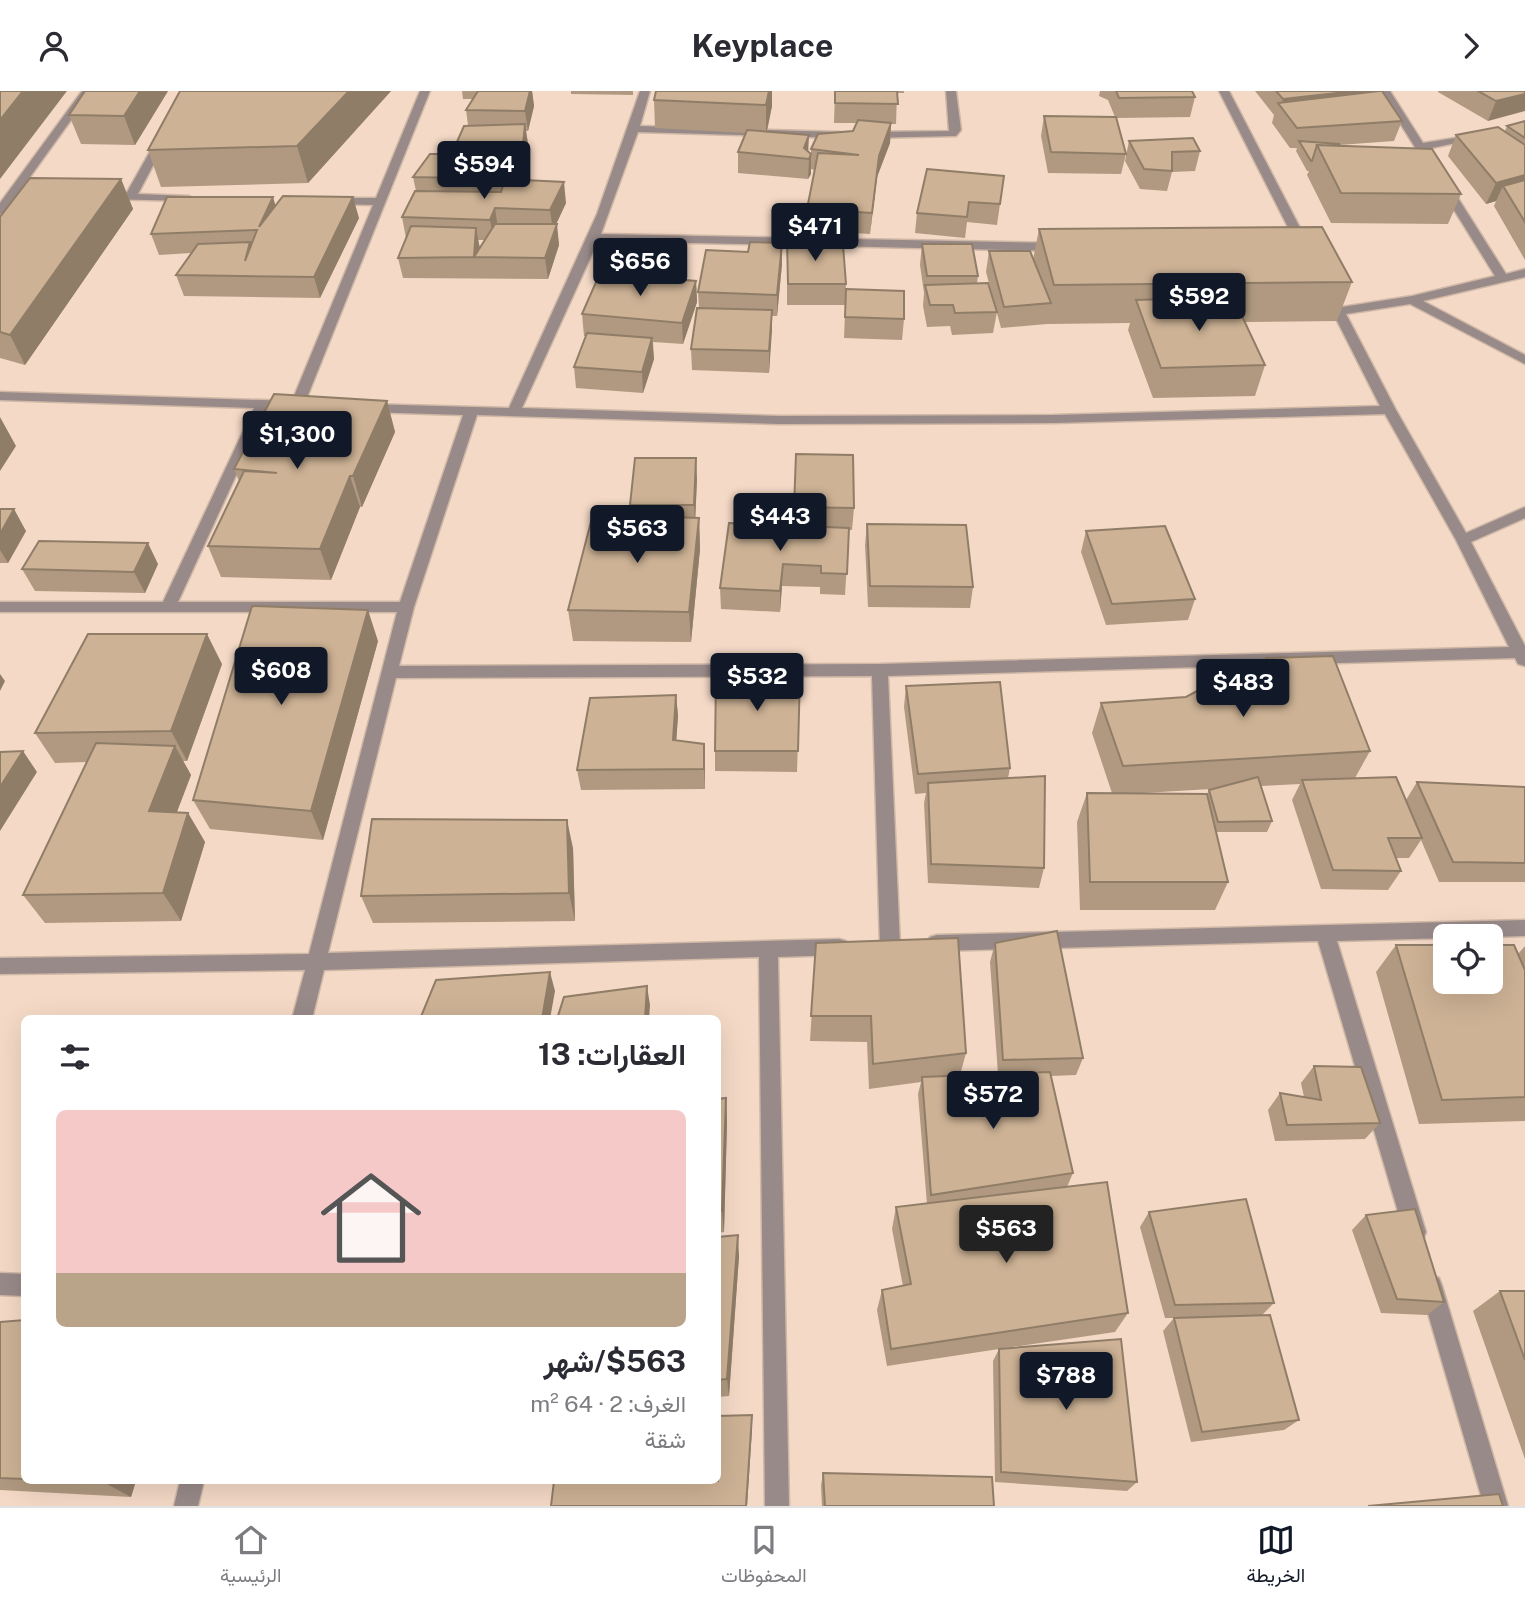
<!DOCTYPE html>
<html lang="ar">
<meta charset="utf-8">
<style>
:root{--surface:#fff;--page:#f2f2f3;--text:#2b2b33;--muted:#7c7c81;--line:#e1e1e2;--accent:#111827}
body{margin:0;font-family:"Public Sans",Vazirmatn,sans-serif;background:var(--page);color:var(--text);direction:rtl;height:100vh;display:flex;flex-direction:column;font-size:26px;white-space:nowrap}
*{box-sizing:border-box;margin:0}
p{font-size:23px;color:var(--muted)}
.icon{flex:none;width:38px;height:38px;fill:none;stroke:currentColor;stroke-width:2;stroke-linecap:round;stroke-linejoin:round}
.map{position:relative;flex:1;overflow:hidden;direction:ltr}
.side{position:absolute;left:21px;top:924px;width:700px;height:469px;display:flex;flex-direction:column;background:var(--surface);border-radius:10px;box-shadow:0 7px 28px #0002;direction:rtl}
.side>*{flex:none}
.buttons{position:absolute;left:1433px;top:833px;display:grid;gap:14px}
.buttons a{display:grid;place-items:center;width:70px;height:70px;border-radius:10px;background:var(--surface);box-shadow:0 7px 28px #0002;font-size:35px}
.price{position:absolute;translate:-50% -60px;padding:0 16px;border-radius:7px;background:var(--accent);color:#fff;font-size:23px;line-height:46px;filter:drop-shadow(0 2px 4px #0008)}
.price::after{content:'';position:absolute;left:50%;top:42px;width:21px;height:16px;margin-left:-10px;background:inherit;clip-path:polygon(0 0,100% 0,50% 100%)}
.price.selected{background:#222;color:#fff}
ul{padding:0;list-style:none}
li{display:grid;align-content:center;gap:14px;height:371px;padding:0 35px}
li+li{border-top:2px solid var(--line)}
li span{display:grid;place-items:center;height:217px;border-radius:10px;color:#555}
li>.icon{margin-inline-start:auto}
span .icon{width:126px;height:126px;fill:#fffc;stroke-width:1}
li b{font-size:30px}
h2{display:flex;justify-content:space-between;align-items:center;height:84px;padding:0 35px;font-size:30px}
header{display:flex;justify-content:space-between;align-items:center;height:91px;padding:0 35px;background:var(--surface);font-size:32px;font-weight:700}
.tabs{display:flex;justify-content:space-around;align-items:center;height:98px;border-top:2px solid var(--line);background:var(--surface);font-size:19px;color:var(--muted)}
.tabs a{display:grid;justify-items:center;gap:4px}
.tabs .selected{color:var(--accent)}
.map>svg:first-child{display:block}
</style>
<header><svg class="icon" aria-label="forward" viewBox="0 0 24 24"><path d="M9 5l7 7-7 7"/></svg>Keyplace<svg class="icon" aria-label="person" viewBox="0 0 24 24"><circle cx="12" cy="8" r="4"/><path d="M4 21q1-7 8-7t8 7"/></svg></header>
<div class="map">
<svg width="1525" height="1415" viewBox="0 0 1525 1415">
<rect width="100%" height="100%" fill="#f4d9c6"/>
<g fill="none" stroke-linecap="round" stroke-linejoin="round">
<g stroke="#d0b8a7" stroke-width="3">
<path id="street" d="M82,0H92L4,122L0,123V112Z
M420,0H430L304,314L297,318L267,317L178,511H400L463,324L367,321L360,317L367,313L509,317L597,123L640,0H650L640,35L840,41L845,44L840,47L638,41L601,143L1058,152L1064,156L1058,160L598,150L522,317L780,325L1054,324L1380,315L1323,202L1325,199H1333L1342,216L1412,205L1495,185L1380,0H1390L1423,52L1480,43V47L1427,58L1506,183L1525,178V186L1423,210L1525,264V273L1410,213L1346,223L1396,319L1466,442L1525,416V427L1471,451L1525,555V575L1518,573L1515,567L888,585L900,854L897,860L890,862L883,860L880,854L872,585L396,587L328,862L839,848L846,850L849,856L846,862L839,864L778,866L789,1415H765L759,866L324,879L312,928H292L305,879L0,883V867L309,863L397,521H0V511H163L254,317L0,309V301L292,310L373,114L333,113L327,110L333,107H376ZM1385,323L1456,449L1509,556L880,573L399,575L414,516L477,324L780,333L1054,332Z
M946,0H956L961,39L956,45L868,47L863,44L868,41L949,40Z
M1219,0H1229L1310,156L1308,158L1298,156Z
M162,45L167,48L138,103L189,105L195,108L193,110L101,108L99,106L105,103H126L157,48Z
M1525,829V845L1337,850L1426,1141L1423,1149L1415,1152L1407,1149L1404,1141L1318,850L937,860L930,858L927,852L930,846L937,844Z
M0,1182L24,1183V1205L0,1204Z
M1431,1184L1439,1187L1442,1195L1508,1415H1484L1420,1195L1423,1187Z
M180,1390H204L198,1415H174Z"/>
</g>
<use href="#street" fill="#988a88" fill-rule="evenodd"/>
</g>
<path fill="#b09980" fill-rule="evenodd" d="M168,0L135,54L81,53L69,24Z
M180,0H391L308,92L161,96L148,59Z
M462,0H532L534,15L528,40H526L528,53L526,73H518L520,84L517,88L566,112L556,133L559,154L548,188L403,187L398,167L406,147L402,126L416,100L413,86L458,63L456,53L468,34L466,19L473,8H463ZM478,149H485L480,157Z
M571,0H633V4L571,3Z
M656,0H772V15L767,41L808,60L811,83L808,88L738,82V61L746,42L655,37L654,9Z
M835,0H904V2H897L896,33H891L890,52L877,86L870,143L807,139V118L815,79L811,78V58L853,40L857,32H834Z
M1100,0H1192L1195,6L1190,26L1116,27L1126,63L1121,83L1048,82L1041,45L1044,25L1115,26L1108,9L1099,5Z
M1255,0H1382L1402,30L1394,50L1339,54L1461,103L1448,133L1331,132L1307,84L1309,80H1307L1296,60L1297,57H1290L1272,32L1274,24Z
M1438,0H1525L1488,30L1438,1Z
M1525,30V169L1494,115L1496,110L1486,113L1448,65L1456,44L1505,40L1507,35Z
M1129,50L1200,60L1195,80L1172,81L1167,100L1140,98L1125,70Z
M927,78L1000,113L997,134L967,131L965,147L915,142L917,122Z
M121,88L133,118L25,274L0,267V126Z
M276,115L359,127L320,207L184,205L176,184L191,162L159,164L151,143Z
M1039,138L1352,191L1337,230L1245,231L1265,274L1255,305L1153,307L1128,239L1130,232L1047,233L1001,237L986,181L989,160L1033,169Z
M787,149L813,154L846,193L845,214H787Z
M782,152V173L777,225H772L769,282L692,279L691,258L699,217L698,201L748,161Z
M922,153L978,185L977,192L997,221L993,242L952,244L950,235L927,236L923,215L924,202L920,174Z
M696,190L697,211L683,253L653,251L654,268L643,302L576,297L574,276L586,245H584L582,223Z
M846,198L904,228L902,249L844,247Z
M387,310L395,341L362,416H360L331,489L221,486L208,455L239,390L234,378Z
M796,363L854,417L852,439H849L845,504L820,503V496L782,495L780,521L721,518L720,497L793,435Z
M697,388L695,427H699L700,458L691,551L573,550L568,519L631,424L630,414Z
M0,418L26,440L8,472H0Z
M867,433L973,496L970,517L868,516L865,454Z
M1086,440L1195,508L1188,529L1106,534L1081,461Z
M158,473L145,502L35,500L22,478Z
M378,550L323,749L210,738L193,709Z
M1266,567L1370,660L1355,687L1406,709L1417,691L1525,696V791H1439L1421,749L1409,767H1396L1401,780L1388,799L1321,798L1292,709L1300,693L1261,695L1272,730L1267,741H1216L1228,791L1215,819H1080L1077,731L1087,702H1112L1092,642L1101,612L1186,606L1255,594ZM1211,698L1209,699L1207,703L1143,702Z
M222,573L187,670H183L191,684L177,721L188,722L205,751L181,830L45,832L23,804L87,671L55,672L35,642Z
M800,583L797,681L715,680V660Z
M906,595L1010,677L1008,687L1044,777L1039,797L928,792L924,712L926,702L915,703L904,616Z
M676,604L678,625L676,649L705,673V698L581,699L577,679Z
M573,757L575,830L373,832L361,805Z
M816,852L966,962L960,984L998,983L990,871L995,852L1083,967L1076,984L1051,985L1073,1082L1067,1096L1128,1222L1115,1241L1005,1257L1137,1391L1127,1400L995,1391L993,1270L999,1258L887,1275L877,1219L882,1199L903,1195L892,1138L896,1116L927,1113L918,1003L921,991L869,998L867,951L810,950Z
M1396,854L1518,863L1525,855V1030L1419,1033L1376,881Z
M1314,975L1380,1032L1365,1048L1275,1050L1268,1019L1280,1002L1304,1006L1301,992Z
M726,1007L727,1031L724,1141L718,1142V1008Z
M1149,1121L1274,1212L1262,1224L1299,1329L1284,1339L1191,1351L1163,1240L1174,1227H1188H1165L1140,1136Z
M1366,1124L1444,1211L1427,1224L1381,1222L1352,1139Z
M718,1146L739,1165L729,1305L718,1306Z
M1500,1200H1525V1368L1473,1220Z
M24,1229V1390H136L131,1406L0,1399V1231Z
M823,1382L994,1415H822L821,1395Z"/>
<path fill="#907d68" d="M23,0H67L0,88V29Z
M140,0H168L135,54L124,25Z
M349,0H391L308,92L297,55Z
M530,0H532L534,15L528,40L525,20Z
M769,0H772V15L766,43V14Z
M1355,0H1379L1281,16L1283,8Z
M1525,3V20L1488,30L1496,10Z
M891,32L890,52L877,86L870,143L872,122L879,65Z
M525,33L528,53L526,73L523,53Z
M809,44L808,65L804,57Z
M517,63L520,84L508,108L505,88Z
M811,63V83L808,88L809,68Z
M1525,84V102L1503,95L1496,110L1486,113L1496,92Z
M121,88L133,118L25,274L10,244Z
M564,91L566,112L553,140L550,119Z
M273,106L279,126L259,136Z
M353,106L359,127L320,207L314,186Z
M495,117L498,138L494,150L490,129Z
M557,133L559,154L548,188L545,167Z
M476,137L480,158L474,166L478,187L474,166Z
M782,152V173L777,225V204Z
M696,190L697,211L683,253L682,232Z
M772,219V240L769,282V260Z
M652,247L654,268L643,302L642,281Z
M387,310L395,341L362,416L353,385Z
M0,326L16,355L0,380Z
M696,367L697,388L695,435L694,414Z
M350,385L360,416L331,489L320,458Z
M14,418L26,440L8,472L0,459V443Z
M699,427L700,458L691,551L689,521Z
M148,452L158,473L145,502L134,481Z
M783,473L782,495L780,521V500Z
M368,519L378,550L323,749L311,720Z
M207,543L222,573L187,670L171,640Z
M0,583L5,590L0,600Z
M676,604L678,625L675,669L673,649Z
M704,653L705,673V698L704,678Z
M175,655L191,684L166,749L149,720Z
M23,660L37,681L0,740V696Z
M188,722L205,751L181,830L163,802Z
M567,729L573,757L575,830L569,802Z
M550,881L555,900L550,928H542Z
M647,895L650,914L649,928H645Z
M726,1007L727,1031L724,1141L722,1120Z
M738,1144L739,1165L729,1305L727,1288Z
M752,1324V1339L747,1415H746Z
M106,1390H136L131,1406L105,1392Z"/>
<path fill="#cdb295" stroke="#907d68" stroke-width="2" d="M0,0H23L0,29Z
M85,0H140L124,25L69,24Z
M180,0H349L297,55L148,59Z
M478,0H530L525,20L466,19Z
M656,0H769L766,14L654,9Z
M835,0H897L898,13L835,12Z
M1116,0H1192L1195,6L1119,7Z
M1276,0H1355L1283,8Z
M1379,0H1382L1402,30L1297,37L1278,12Z
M1478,0H1525V3L1496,10Z
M1044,25L1116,26L1126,63L1051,61Z
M858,29L891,32L879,65L872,122L807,118L818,62L859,64L811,58L818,43L853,40Z
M1525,30V47L1507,35Z
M525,33L523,53H456L464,35Z
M1498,36L1525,54V84L1496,92L1456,44Z
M747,39L809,44L804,57L811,63L809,68L738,61Z
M1193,47L1200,60L1172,61V80L1144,78L1129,50Z
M1299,50L1339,53L1340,55L1317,54L1312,70H1311Z
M1317,54L1432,58L1461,103L1341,102Z
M430,63H517L505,88L413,86Z
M927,78L1004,85L1000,113L969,111L967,126L917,122Z
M30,87L121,88L10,244L0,241V126Z
M505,88L564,91L550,119L495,117L490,129L402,126L415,100L501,101Z
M1525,89V131L1503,95Z
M283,105L353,106L314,186L176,184L198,153L250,151L245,170L257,139L151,143L167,106H273L259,136Z
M495,133H557L545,167L474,166Z
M411,135L476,137L474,166L398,167Z
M1322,136L1352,191L1054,194L1039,138Z
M787,149H813V154H843L846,193H788Z
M750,151L782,152L777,204L698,201L706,159L748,161Z
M922,153H972L978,185H927Z
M989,160H1030L1051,212L1004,216Z
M600,182L696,190L682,232L582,223Z
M988,192L997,221L955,222L953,214H930L925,194Z
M846,198L904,200V228L845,226Z
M1233,206L1265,274L1161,277L1136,209Z
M697,217L772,219L769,260L691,258Z
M587,242L652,247L642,281L574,276Z
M274,303L387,310L353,385H350L320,458L208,455L244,380L277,382L234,378Z
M796,363L853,364L854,417L794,416Z
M635,367H696L694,414H630Z
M0,418H14L0,443Z
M593,423L699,427L689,521L568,519Z
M729,432L849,437L847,483L821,482V475L783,473L780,500L720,497Z
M867,433L966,434L973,496L870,495Z
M1165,435L1195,508L1112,513L1086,440Z
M39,450L148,452L134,481L22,478Z
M252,515L368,519L311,720L193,709Z
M88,543H207L171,640L35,642Z
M1333,565L1370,660L1123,675L1101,612L1186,606L1212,592L1274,594L1266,567Z
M800,583L798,660H715L716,584Z
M1000,591L1010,677L918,683L906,595Z
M676,604L673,649L704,653V678L577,679L590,607Z
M96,652L175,655L149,720L188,722L163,802L23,804Z
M23,660L0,696V661Z
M1045,685L1044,777L931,773L928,692Z
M1258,686L1272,730L1218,731L1209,699Z
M1396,686L1422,747H1388L1401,780L1333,779L1302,689Z
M1417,691L1525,696V772L1453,771Z
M1087,702L1207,703L1228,791H1090Z
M372,728L567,729L569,802L361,805Z
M1057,840L1083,967L1003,969L995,852Z
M958,847L966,962L873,973L871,925H811L816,852Z
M1396,854H1446V891H1491V854H1514L1525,879V1006L1442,1009Z
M550,881L542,928H420L436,889Z
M647,895L645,928H557L564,906Z
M1314,975L1361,976L1380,1032L1287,1034L1280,1002L1321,1009Z
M1050,981L1073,1082L931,1104L922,986Z
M726,1007L722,1120H718V1008Z
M1107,1091L1128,1222L891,1258L882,1199L911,1193L896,1116Z
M1246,1108L1274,1212L1175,1214L1149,1121Z
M1415,1118L1444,1211L1397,1208L1366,1124Z
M738,1144L727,1288L718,1289V1146Z
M1500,1200H1525V1269Z
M1270,1224L1299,1329L1202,1341L1174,1227Z
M24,1229V1388L0,1387V1231Z
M1121,1248L1137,1391L1001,1381L999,1258Z
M752,1324L746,1415H551L554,1390H718V1325Z
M823,1382L992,1386L994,1415H825Z
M54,1390H106L105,1392Z
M1499,1403L1503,1415H1368Z"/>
</svg>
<div class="buttons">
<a><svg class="icon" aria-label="locate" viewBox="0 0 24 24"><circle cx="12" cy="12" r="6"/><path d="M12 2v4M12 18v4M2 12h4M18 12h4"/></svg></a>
</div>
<b class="price" style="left:484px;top:110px">$594</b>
<b class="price" style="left:815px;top:172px">$471</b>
<b class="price" style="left:640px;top:207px">$656</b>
<b class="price" style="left:1199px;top:242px">$592</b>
<b class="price" style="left:297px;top:380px">$1,300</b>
<b class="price" style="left:780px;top:462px">$443</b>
<b class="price" style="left:637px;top:474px">$563</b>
<b class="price" style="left:281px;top:616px">$608</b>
<b class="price" style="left:757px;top:622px">$532</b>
<b class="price" style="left:1243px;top:628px">$483</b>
<b class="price" style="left:993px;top:1040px">$572</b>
<b class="price selected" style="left:1006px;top:1174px">$563</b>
<b class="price" style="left:1066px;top:1321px">$788</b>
<section class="side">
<h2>العقارات: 13<svg class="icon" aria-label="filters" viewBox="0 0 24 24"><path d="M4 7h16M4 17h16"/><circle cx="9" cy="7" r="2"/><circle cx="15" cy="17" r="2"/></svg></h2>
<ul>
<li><span style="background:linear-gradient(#f6c9c9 75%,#b9a48a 0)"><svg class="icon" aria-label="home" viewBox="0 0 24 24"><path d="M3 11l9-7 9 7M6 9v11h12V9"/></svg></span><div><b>$563/شهر</b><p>الغرف: 2 · 64 m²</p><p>شقة</p></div></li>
</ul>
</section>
</div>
<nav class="tabs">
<a class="selected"><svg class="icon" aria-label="map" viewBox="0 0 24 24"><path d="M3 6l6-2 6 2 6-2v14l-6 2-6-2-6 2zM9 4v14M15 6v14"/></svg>الخريطة</a>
<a><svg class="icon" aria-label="saved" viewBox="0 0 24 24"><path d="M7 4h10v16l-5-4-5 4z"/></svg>المحفوظات</a>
<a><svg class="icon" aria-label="home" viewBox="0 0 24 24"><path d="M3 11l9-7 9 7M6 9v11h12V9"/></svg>الرئيسية</a>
</nav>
